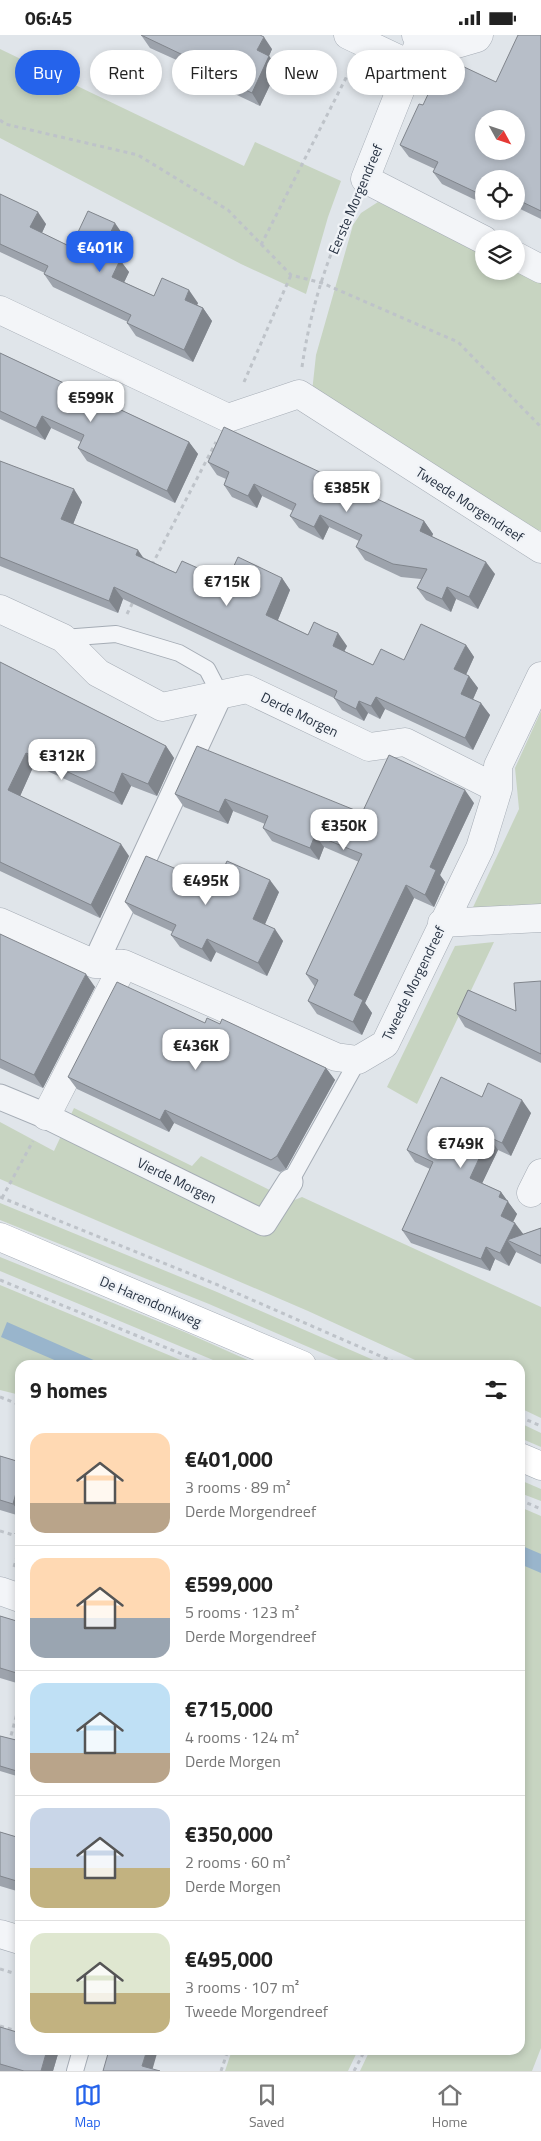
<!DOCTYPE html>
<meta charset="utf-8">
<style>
:root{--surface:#fff;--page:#f2f2f2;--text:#222;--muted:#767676;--line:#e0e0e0;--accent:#2563eb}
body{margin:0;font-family:"Titillium Web",sans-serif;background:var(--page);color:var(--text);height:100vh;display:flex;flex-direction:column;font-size:19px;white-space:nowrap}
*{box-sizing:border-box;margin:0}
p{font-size:16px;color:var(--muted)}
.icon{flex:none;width:28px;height:28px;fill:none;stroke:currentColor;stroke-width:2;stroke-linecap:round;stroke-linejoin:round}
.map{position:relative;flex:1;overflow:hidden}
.panel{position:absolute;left:15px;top:1325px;width:510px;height:695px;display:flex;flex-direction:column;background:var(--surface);border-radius:15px;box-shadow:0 2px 8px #0003}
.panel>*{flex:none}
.guide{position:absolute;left:15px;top:15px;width:511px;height:45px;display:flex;gap:10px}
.needle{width:32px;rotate:130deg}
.controls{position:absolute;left:475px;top:75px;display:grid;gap:10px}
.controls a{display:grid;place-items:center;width:50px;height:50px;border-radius:50%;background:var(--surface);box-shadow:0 2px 8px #0003;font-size:25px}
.price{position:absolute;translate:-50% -42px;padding:0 11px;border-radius:10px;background:#fff;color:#222;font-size:16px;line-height:32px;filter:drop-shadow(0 1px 2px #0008)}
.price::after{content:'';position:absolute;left:50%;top:30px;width:15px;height:11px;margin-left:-8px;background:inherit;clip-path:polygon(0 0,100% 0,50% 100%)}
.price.active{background:var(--accent);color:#fff}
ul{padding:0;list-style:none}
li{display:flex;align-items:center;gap:15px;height:125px;padding:0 15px}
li+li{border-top:1px solid var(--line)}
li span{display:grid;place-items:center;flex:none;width:140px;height:100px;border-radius:15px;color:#555}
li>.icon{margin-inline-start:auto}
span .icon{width:60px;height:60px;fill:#fffc;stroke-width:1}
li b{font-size:21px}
h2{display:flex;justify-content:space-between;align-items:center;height:60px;padding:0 15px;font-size:21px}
.chip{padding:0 18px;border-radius:22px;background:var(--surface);box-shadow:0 2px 8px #0003;font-size:18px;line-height:45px}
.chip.active{background:var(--accent);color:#fff}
.status{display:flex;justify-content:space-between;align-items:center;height:35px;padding:0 25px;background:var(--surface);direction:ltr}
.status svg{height:14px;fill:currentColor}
.tab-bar{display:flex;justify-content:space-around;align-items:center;height:70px;border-top:1px solid var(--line);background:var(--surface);font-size:14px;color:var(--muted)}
.tab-bar a{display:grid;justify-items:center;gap:2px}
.tab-bar .active{color:var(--accent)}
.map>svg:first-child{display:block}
</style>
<div class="status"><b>06:45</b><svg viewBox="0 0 49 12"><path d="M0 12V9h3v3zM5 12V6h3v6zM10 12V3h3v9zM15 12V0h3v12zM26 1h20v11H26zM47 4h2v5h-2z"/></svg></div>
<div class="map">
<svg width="541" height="2036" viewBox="0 0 541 2036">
<rect width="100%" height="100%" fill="#e0e5ea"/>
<path fill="#c7d4c1" d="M0,14L244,131L255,107L341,146L328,182L306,259L241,229L0,103Z
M378,167L484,217V236H516L541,245V496L539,495L537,498L312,357L316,320L353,190L361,178Z
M541,676V879L468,883L519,774L515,733Z
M494,907L417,1069L387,1052L455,911Z
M74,1073L192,1131L201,1121L292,1166L302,1162L541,1272V1383L520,1373V1330H426L308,1276L0,1144V1087L54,1116Z
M0,1168L217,1257L385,1330H350L209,1269L0,1185Z
M0,1222L187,1298L259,1330H225L0,1236Z
M0,1250L171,1321L192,1330H20V1360L0,1355Z
M520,1388L541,1398V1412L520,1403Z
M520,1445L541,1454V1466L520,1458Z
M520,1472L541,1481V2013L532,2036H360L370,2015H520Z
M232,2015H358L348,2036H225Z"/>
<path fill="#99b5cc" d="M7,1287L105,1330H66L1,1302Z
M520,1510L541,1519V1538L520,1529Z"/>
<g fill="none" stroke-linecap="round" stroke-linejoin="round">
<g stroke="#a5acb5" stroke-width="18">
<path id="service" d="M63,603L116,599L179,618L207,634L220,659
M290,1147L358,1025
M75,2036L81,2015"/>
</g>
<g stroke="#a5acb5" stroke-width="27">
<path id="pedestrian" d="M95,929L220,659
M0,1062L46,1081L264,1188L290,1147"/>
</g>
<g stroke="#a5acb5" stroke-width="29">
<path id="minor" d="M348,0L411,30
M416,0L453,10L477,3L479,0
M421,3L365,144L484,205
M516,221L541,234
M0,275L228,383L299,359L541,514
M0,574L63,603L98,638L162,672L247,654L369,712L405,707L498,754
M0,887L95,929H124L336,1022L358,1025L385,1009L480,813L498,754V731L541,641
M442,888L541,883
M46,1081L124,929
M531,1158L541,1138
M0,1556L20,1563
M0,1899L20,1905"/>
</g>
<g stroke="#a5acb5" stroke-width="29">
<path id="secondary" d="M0,1202L302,1330
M520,1422L541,1431"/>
</g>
<path stroke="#bec3c9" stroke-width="3" stroke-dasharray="4 4" stroke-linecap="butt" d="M0,85L5,89L138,120L228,175L291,240L322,248L458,307L541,392
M261,210L351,33
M302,332C310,276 327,220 353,170
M244,347L291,240
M152,530L216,407
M127,579L134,565
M0,1162L218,1250L401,1330
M2,1163L33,1106
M0,1245L209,1330
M0,1362L20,1370
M520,1382L541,1391
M520,1465L541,1474
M0,1496L20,1502
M14,1532L20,1511
M9,1708L20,1667
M0,1934L20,1940
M0,1991L20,1997
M221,2036L228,2015
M354,2036L365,2015"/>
<use href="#service" stroke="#f3f5f8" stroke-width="16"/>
<use href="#pedestrian" stroke="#f3f5f8" stroke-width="25"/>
<use href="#minor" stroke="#f3f5f8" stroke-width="28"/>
<use href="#secondary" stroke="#fff" stroke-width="28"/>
</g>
<path fill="#9da3ac" d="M141,0L272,14L269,21L278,33L260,71L188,37L181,27L150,13Z
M541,0V184L516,172V144H484V169L442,149L433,137L435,134L409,122L400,110L423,70L496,47Z
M0,159L46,189L42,198L71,212L124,201L114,222L120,225L129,237L124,247L154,261L198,268L197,270L203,273L212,286L193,327L136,301L127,288L128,287L53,252L44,239L45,238L0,217Z
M0,318L189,407L198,419L175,468L87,426L78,413L81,407L51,393L45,405L0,384Z
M0,426L82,467L73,489L176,538L227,546L282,543L290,555L278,585L308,600L347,611L344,616L373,630L404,625L466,610L474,622L466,640L469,641L478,653L473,664L490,680L473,715L385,674L380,684L368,678L364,686L342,675L334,663L123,564L118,578L0,531Z
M208,427L424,486L433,499L432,501L495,539L478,574L456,564L451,577L426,565L417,553L421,544L401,542L365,525L356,512L359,506L329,492L323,505L299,493L290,481L293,476L262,461L257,473L232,462L224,450L226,444L217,440Z
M0,627L166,711L174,723L157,761L131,751L122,770L34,730L20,761L129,821L100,883L0,836Z
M175,759L362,778L474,768L440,840L445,847L434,872L414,863L365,968L372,978L362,1000L317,979L308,966L315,952L306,939L359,827L324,812L319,825L272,806L263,793L265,789L233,776L228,789L184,772Z
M216,851L279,857L265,889L283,906L267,941L216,917L211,927L180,912L171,900L173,897L134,879L125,867Z
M0,899L95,952L43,1053L0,1033Z
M541,946V1028L465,992L457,979L516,976Z
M220,989L326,1033L335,1045L286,1134L280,1137L174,1088L169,1097L77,1054L68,1042Z
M482,1062L531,1078L511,1121L498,1115L482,1148L501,1157L517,1179L513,1187L523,1199L541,1193V1229L516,1217L509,1231L495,1224L490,1236L411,1208L402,1195L430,1134L415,1127L407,1115Z
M0,1421L20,1427V1481L0,1475Z
M20,1484V1506L15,1499Z
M0,1581L20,1587V1649L0,1643Z
M0,1701L20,1706V1742L0,1736Z
M0,1797L20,1803V1857L0,1851Z
M0,1992L58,2019L53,2036H0Z"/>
<path fill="#80858c" d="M264,2L272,14L269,21L278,33L260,71L252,58L257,15Z
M38,177L46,189L39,204L30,192Z
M115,188L124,201L110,229L102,216Z
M120,225L129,237L121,254L112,242Z
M189,255L198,268L194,277L185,265Z
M203,273L212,286L193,327L184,315Z
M42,381L51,393L45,405L36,393Z
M189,407L198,419L175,468L167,456Z
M254,449L262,461L257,473L248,461Z
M74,454L82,467L70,497L61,484Z
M320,480L329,492L323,505L314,492Z
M424,486L433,499L429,508L420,496Z
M138,515L147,528L136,520Z
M486,527L495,539L478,574L469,562Z
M282,543L290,555L275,592L266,580Z
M114,552L123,564L118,578L109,566Z
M447,552L456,564L451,577L442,564Z
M338,598L347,611L341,623L333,611Z
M466,610L474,622L463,646L454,634Z
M469,641L478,653L470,671L461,659Z
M376,662L385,674L380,684L371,671Z
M359,666L368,678L364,686L356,674Z
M481,668L490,680L473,715L465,703Z
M166,711L174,723L157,761L148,749Z
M26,718L34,730L17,768L8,755Z
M122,738L131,751L122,770L114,758Z
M465,755L474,768L440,840L445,847L434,872L425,860L430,832Z
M225,764L233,776L228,789L219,777Z
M315,800L324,812L319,825L310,813Z
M121,809L129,821L100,883L91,870Z
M270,845L279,857L262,896L253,884Z
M406,850L414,863L365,968L372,978L362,1000L353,987L354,960Z
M275,894L283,906L267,941L258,928Z
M207,904L216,917L211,927L202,914Z
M86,939L95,952L43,1053L34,1040Z
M326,1033L335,1045L286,1134L277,1121Z
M522,1065L531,1078L511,1121L502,1108Z
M165,1075L174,1088L169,1097L160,1085Z
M489,1102L498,1115L479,1155L470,1143Z
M501,1157L517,1179L510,1193L501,1181L499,1162Z
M515,1188L524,1200L507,1205L516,1217L509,1231L500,1218Z
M486,1212L495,1224L490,1236L481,1224Z
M20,1443V1478L13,1469Z
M47,2015H55L58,2019L53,2036H41Z
M147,2015H158L152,2036L142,2031Z"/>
<path fill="#b7bec8" stroke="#80858c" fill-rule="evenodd" d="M141,0H260L264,2L257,15L269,21L252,58L179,24L183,20Z
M518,0H541V176L516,164V144H484V161L433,137L438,127L400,110L419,69L423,70L445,23L496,47ZM484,84H516V116H484Z
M0,159L38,177L30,192L71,212L88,176L115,188L102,216L120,225L112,242L154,261L162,243L189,255L185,265L203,273L184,315L127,288L131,280L44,239L48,231L0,209Z
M0,318L189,407L167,456L78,413L84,400L42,381L36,393L0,376Z
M224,392L424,486L420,496L486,527L469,562L447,552L442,564L417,553L427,534L393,529L356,512L362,500L320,480L314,492L290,481L296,469L254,449L248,461L224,450L229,437L208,427Z
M0,426L74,454L61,484L138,515L136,520L176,538L182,526L227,546L238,522L282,543L266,580L308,600L314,587L326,593L338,598L333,611L373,630L381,614L404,625L421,589L466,610L454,634L469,641L461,659L481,668L465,703L376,662L371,671L359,666L356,674L334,663L337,656L114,552L109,566L0,522Z
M0,627L166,711L148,749L122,738L114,758L26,718L8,755L121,809L91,870L0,827Z
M197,711L362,778L389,720L465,755L430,832L436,835L425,860L406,850L354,960L363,965L353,987L308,966L318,945L306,939L362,819L315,800L310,813L275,799L263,793L268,781L225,764L219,777L175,759Z
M146,821L216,851L227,826L270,845L253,884L275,894L258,928L207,904L202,914L171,900L176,890L125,867Z
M0,899L86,939L34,1040L0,1024Z
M541,946V1019L457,979L468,955L516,976L514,948Z
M117,947L205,988L207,983L220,989L222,984L326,1033L277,1121L271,1125L165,1075L160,1085L68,1042Z
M441,1042L482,1062L488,1048L522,1065L502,1108L489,1102L470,1143L501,1157L499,1162L508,1166L501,1181L515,1188L500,1218L486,1212L481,1224L402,1195L433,1127L407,1115Z
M541,1193V1221L507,1205Z
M0,1421L20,1427V1443L13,1469L0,1465Z
M20,1484V1500L15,1499Z
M0,1581L20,1587V1639L0,1633Z
M0,1701L20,1706V1737L0,1731Z
M0,1797L20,1803V1847L0,1841Z
M0,1992L20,1998V2015H47L41,2036H24L0,2029Z
M109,2015H147L142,2031L160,2036H103Z"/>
<g text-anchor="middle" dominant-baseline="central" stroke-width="4.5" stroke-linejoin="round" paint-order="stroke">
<g font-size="14" fill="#283343" stroke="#f0f3f7">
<text transform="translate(355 164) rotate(-67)">Eerste Morgendreef</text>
<text transform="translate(470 469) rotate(33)">Tweede Morgendreef</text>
<text transform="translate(300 679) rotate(26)">Derde Morgen</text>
<text transform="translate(413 948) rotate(-64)">Tweede Morgendreef</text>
<text transform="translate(177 1145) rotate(26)">Vierde Morgen</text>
<text transform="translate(151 1266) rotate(23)">De Harendonkweg</text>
</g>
</g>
</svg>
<div class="controls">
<a><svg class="needle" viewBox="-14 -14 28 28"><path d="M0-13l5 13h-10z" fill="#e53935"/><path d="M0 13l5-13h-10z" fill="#767676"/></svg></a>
<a><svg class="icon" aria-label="locate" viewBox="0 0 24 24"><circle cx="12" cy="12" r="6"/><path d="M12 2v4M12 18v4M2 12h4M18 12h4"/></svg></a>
<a><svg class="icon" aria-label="layers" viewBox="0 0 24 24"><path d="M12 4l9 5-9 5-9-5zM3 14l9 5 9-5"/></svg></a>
</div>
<b class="price active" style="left:100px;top:238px">€401K</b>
<b class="price" style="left:91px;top:388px">€599K</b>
<b class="price" style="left:347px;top:478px">€385K</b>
<b class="price" style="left:227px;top:572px">€715K</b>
<b class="price" style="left:62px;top:746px">€312K</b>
<b class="price" style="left:344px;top:816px">€350K</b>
<b class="price" style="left:206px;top:871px">€495K</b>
<b class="price" style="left:196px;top:1036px">€436K</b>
<b class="price" style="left:461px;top:1134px">€749K</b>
<div class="guide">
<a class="chip active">Buy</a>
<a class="chip">Rent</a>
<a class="chip">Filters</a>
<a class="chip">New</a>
<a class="chip">Apartment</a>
</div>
<section class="panel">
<h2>9 homes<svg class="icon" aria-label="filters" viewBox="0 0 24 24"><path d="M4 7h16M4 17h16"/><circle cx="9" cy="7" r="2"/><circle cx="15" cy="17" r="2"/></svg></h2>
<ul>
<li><span style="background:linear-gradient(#ffd9b3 70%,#b9a48a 0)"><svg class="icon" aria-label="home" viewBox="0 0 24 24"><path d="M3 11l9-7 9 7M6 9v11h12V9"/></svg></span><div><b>€401,000</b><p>3 rooms · 89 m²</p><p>Derde Morgendreef</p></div></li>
<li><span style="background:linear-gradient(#ffd9b3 60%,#9aa5b1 0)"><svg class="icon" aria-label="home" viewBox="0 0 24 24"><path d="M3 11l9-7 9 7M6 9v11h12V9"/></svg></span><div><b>€599,000</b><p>5 rooms · 123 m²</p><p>Derde Morgendreef</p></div></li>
<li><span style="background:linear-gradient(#bfe0f5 70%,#b9a48a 0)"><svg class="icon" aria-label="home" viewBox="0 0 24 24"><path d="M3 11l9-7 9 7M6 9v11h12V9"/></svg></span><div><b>€715,000</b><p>4 rooms · 124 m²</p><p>Derde Morgen</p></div></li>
<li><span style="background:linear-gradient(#c9d6e8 60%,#c2b280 0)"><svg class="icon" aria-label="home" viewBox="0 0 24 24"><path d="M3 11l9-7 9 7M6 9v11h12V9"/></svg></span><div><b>€350,000</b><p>2 rooms · 60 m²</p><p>Derde Morgen</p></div></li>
<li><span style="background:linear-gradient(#dfe7d0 60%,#c2b280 0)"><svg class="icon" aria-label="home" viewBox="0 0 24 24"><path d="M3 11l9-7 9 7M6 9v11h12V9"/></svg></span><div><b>€495,000</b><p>3 rooms · 107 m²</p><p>Tweede Morgendreef</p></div></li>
</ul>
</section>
</div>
<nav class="tab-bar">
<a class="active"><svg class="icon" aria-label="map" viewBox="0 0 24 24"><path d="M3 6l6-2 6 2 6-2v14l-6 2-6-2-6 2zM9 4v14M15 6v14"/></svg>Map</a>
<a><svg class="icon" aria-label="saved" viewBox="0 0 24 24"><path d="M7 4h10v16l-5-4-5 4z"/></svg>Saved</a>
<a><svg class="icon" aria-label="home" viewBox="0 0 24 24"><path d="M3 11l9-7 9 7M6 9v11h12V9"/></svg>Home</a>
</nav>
